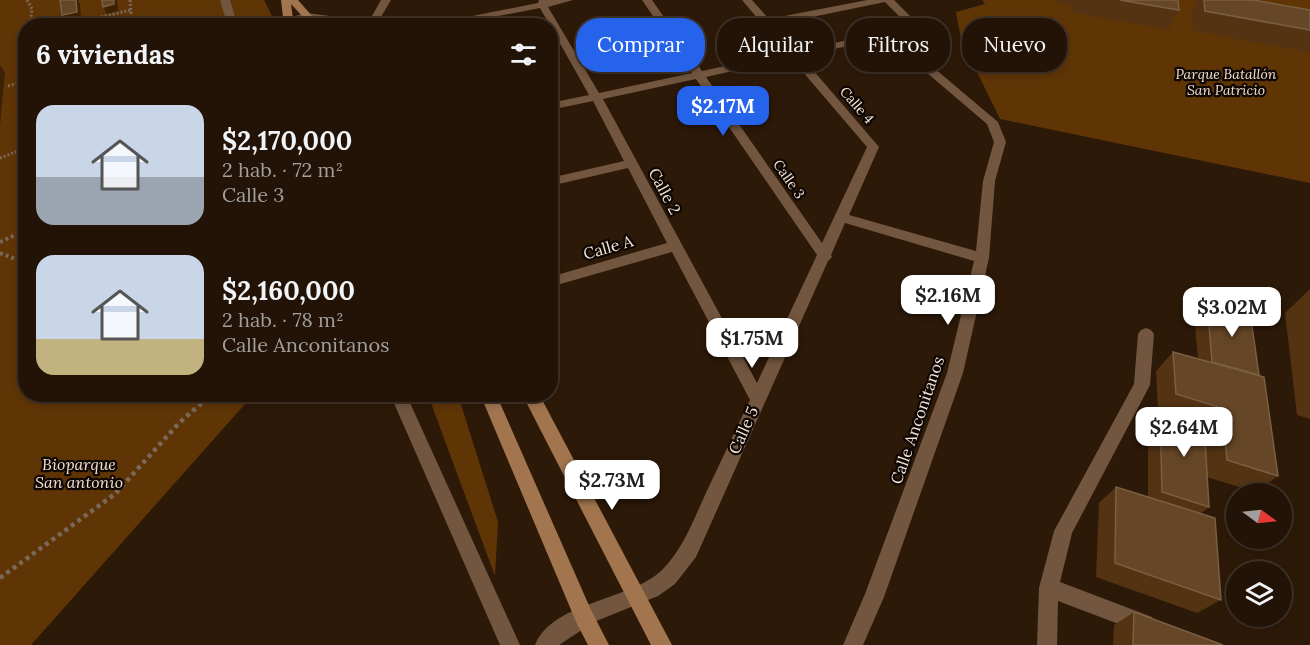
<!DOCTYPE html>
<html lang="es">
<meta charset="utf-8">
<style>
:root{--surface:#221306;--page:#2e2014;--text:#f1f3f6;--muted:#a29e9b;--line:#3f3228;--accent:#2563eb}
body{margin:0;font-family:Lora,serif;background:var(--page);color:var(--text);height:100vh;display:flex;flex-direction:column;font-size:22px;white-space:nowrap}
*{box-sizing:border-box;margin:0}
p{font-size:20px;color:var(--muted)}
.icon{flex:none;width:33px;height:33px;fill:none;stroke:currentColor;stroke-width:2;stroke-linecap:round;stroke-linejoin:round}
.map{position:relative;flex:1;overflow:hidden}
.panel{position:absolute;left:18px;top:18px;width:540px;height:384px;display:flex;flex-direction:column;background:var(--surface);border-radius:24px;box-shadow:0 3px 9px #0003,0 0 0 2px var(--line)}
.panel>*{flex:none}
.hud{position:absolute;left:576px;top:18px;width:570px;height:54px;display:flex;gap:12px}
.needle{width:39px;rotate:105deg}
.controls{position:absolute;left:1226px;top:483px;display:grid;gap:12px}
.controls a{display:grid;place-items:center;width:66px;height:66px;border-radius:50%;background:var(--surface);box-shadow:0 3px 9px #0003,0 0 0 2px var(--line);font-size:30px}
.price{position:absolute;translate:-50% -51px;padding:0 14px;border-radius:12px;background:#fff;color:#222;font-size:20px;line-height:39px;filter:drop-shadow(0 2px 3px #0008)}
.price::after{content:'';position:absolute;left:50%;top:36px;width:18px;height:14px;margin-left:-9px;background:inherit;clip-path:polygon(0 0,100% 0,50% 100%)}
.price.active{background:var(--accent);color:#fff}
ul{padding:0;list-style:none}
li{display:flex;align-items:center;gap:18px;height:150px;padding:0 18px}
li span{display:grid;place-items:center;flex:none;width:168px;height:120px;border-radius:18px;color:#555}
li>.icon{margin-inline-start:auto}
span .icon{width:72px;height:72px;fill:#fffc;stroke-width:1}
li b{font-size:26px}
h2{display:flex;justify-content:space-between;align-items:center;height:72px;padding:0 18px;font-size:26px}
.pill{padding:0 21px;border-radius:24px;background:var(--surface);box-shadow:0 3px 9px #0003,0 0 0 2px var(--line);font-size:21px;line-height:54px}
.pill.active{background:var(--accent);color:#fff}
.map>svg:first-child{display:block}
</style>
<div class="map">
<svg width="1310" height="645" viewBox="0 0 1310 645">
<rect width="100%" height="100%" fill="#2d1908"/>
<path fill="#603506" d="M0,0H264L272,16L245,22L246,26H26V394L253,395L31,645H0Z
M982,0H1310V183L1000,119L961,39L956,12L985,4Z
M428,395H458L498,522L495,576Z"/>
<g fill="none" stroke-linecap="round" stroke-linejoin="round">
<path stroke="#7a695a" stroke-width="3" stroke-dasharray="2 2" stroke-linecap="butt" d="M27,0L32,9L30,26
M130,0L132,26
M62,26L131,10
M260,26L270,23
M8,86L26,81
M0,158L26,148"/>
<path stroke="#7a695a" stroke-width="4" stroke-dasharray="3 3" stroke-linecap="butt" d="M0,242L26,230
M0,253L26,263"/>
<path stroke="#7a695a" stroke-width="4.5" stroke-dasharray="4 4" stroke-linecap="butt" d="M0,578L115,494L179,423L212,394"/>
<path fill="#72563f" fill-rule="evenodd" d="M220,0H230L236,20L235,22L226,20Z
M1146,328L1151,330L1154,334L1150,385L1072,533L1060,582L1152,617L1155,624L1152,631L1145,634L1058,601L1057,645H1037L1039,588L1054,531L1134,384L1138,334L1141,330Z
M390,394H406L520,645H500Z"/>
<path fill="#72563f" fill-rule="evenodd" d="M381,0H391L378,22L394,26C365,26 338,21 310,19C301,19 290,25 283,19L307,13L369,21Z
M539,0H573L548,7L599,93L692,73L642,0H652L702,71L787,53L742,0H752L769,19L867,0H894L922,28L896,36L998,122L1006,142L995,181L989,258L963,373L884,597L863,645H843L865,594L947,373L974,261L845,223L831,255L832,257L828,261L696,557L675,584L658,596L594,622L559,645H535C553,601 630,601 662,570C683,549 693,521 705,495C720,463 735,431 750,400L672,252L550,287V277L667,243L628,168L550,186V178L624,161L593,101L550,110V103L589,95L540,8L446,26H422L538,3ZM885,2L910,27L796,51L773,25ZM886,38L987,124L994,142L983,181L976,251L849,215L879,147L801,56ZM791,58L867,147L822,243L706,77ZM696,79L817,255L757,383L603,99Z"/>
<path fill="#a2754f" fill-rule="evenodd" d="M281,0H298L312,16V26H302V16L291,4L294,26H284Z
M480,394H496L591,610L609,645H588L577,624Z
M522,394H539L672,645H651Z"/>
</g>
<path fill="#543312" d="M1057,0H1178L1179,10L1168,30L1071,12L1072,6L1056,3Z
M1198,0H1253L1310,10V52L1193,31L1192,11Z
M1310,289V419L1297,415L1285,313Z
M1207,301L1259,375L1278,476L1255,492L1207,477L1209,507L1200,514L1221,600L1197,613L1096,577L1099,503L1116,487L1148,497V421L1158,411L1156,371L1173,352L1198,358L1194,315Z
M1134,612L1223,645H1113L1114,625Z"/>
<path fill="#3d2105" d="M64,0H79L78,1L80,4L81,19L66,23L62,15Z
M114,0H117L118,11L107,14L103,7Z
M0,65L5,72L0,125Z"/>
<path fill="#654627" stroke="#7b5f43" stroke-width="1.5" d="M60,0H76L77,12L62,15Z
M102,0H114V4L103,7Z
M1120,0H1178L1179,10Z
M1204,0H1253L1310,10V30L1205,11Z
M1207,301L1250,312L1259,375L1212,362Z
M1173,352L1264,377L1278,476L1227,460L1222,408L1176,394Z
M1160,408L1204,422L1209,507L1162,492Z
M1116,487L1215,518L1221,600L1115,563Z
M1134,612L1223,645H1133Z"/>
<g text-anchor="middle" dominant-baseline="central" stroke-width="4.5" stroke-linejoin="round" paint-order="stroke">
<g font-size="14" font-style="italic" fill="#f2dfd1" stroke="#0e0602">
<text x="1226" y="74">Parque Batallón<tspan x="1226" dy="16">San Patricio</tspan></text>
</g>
<g font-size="14" fill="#f1e3d8" stroke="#0e0602">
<text transform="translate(857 105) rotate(49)">Calle 4</text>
<text transform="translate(789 179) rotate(55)">Calle 3</text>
</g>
<g font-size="16" fill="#f1e3d8" stroke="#0e0602">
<text transform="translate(665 191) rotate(62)">Calle 2</text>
<text transform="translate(608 247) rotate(-16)">Calle A</text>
<text transform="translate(917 420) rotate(-71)">Calle Anconitanos</text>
<text transform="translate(743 430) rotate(-66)">Calle 5</text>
</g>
<g font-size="16" font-style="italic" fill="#f2dfd1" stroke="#0e0602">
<text x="79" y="464">Bioparque<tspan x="79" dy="18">San antonio</tspan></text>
</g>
</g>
</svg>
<div class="controls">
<a><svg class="needle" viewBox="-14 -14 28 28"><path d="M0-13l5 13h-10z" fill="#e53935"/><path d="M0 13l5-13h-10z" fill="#a29e9b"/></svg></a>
<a><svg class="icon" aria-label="layers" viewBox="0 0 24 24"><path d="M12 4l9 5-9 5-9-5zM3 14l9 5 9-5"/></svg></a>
</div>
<b class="price active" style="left:723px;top:137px">$2.17M</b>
<b class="price" style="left:948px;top:326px">$2.16M</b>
<b class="price" style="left:1232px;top:338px">$3.02M</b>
<b class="price" style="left:752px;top:369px">$1.75M</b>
<b class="price" style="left:1184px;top:458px">$2.64M</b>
<b class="price" style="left:612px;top:511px">$2.73M</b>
<div class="hud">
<a class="pill active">Comprar</a>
<a class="pill">Alquilar</a>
<a class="pill">Filtros</a>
<a class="pill">Nuevo</a>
</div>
<section class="panel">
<h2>6 viviendas<svg class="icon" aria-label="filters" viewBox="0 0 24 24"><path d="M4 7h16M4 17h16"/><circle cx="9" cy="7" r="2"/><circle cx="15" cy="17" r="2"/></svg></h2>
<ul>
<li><span style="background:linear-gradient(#c9d6e8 60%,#9aa5b1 0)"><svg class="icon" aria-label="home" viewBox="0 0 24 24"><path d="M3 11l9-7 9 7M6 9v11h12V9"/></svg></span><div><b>$2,170,000</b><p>2 hab. · 72 m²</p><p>Calle 3</p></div></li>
<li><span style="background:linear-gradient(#c9d6e8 70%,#c2b280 0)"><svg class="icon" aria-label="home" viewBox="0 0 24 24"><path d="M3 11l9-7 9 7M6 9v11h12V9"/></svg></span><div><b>$2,160,000</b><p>2 hab. · 78 m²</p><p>Calle Anconitanos</p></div></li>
</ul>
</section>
</div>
